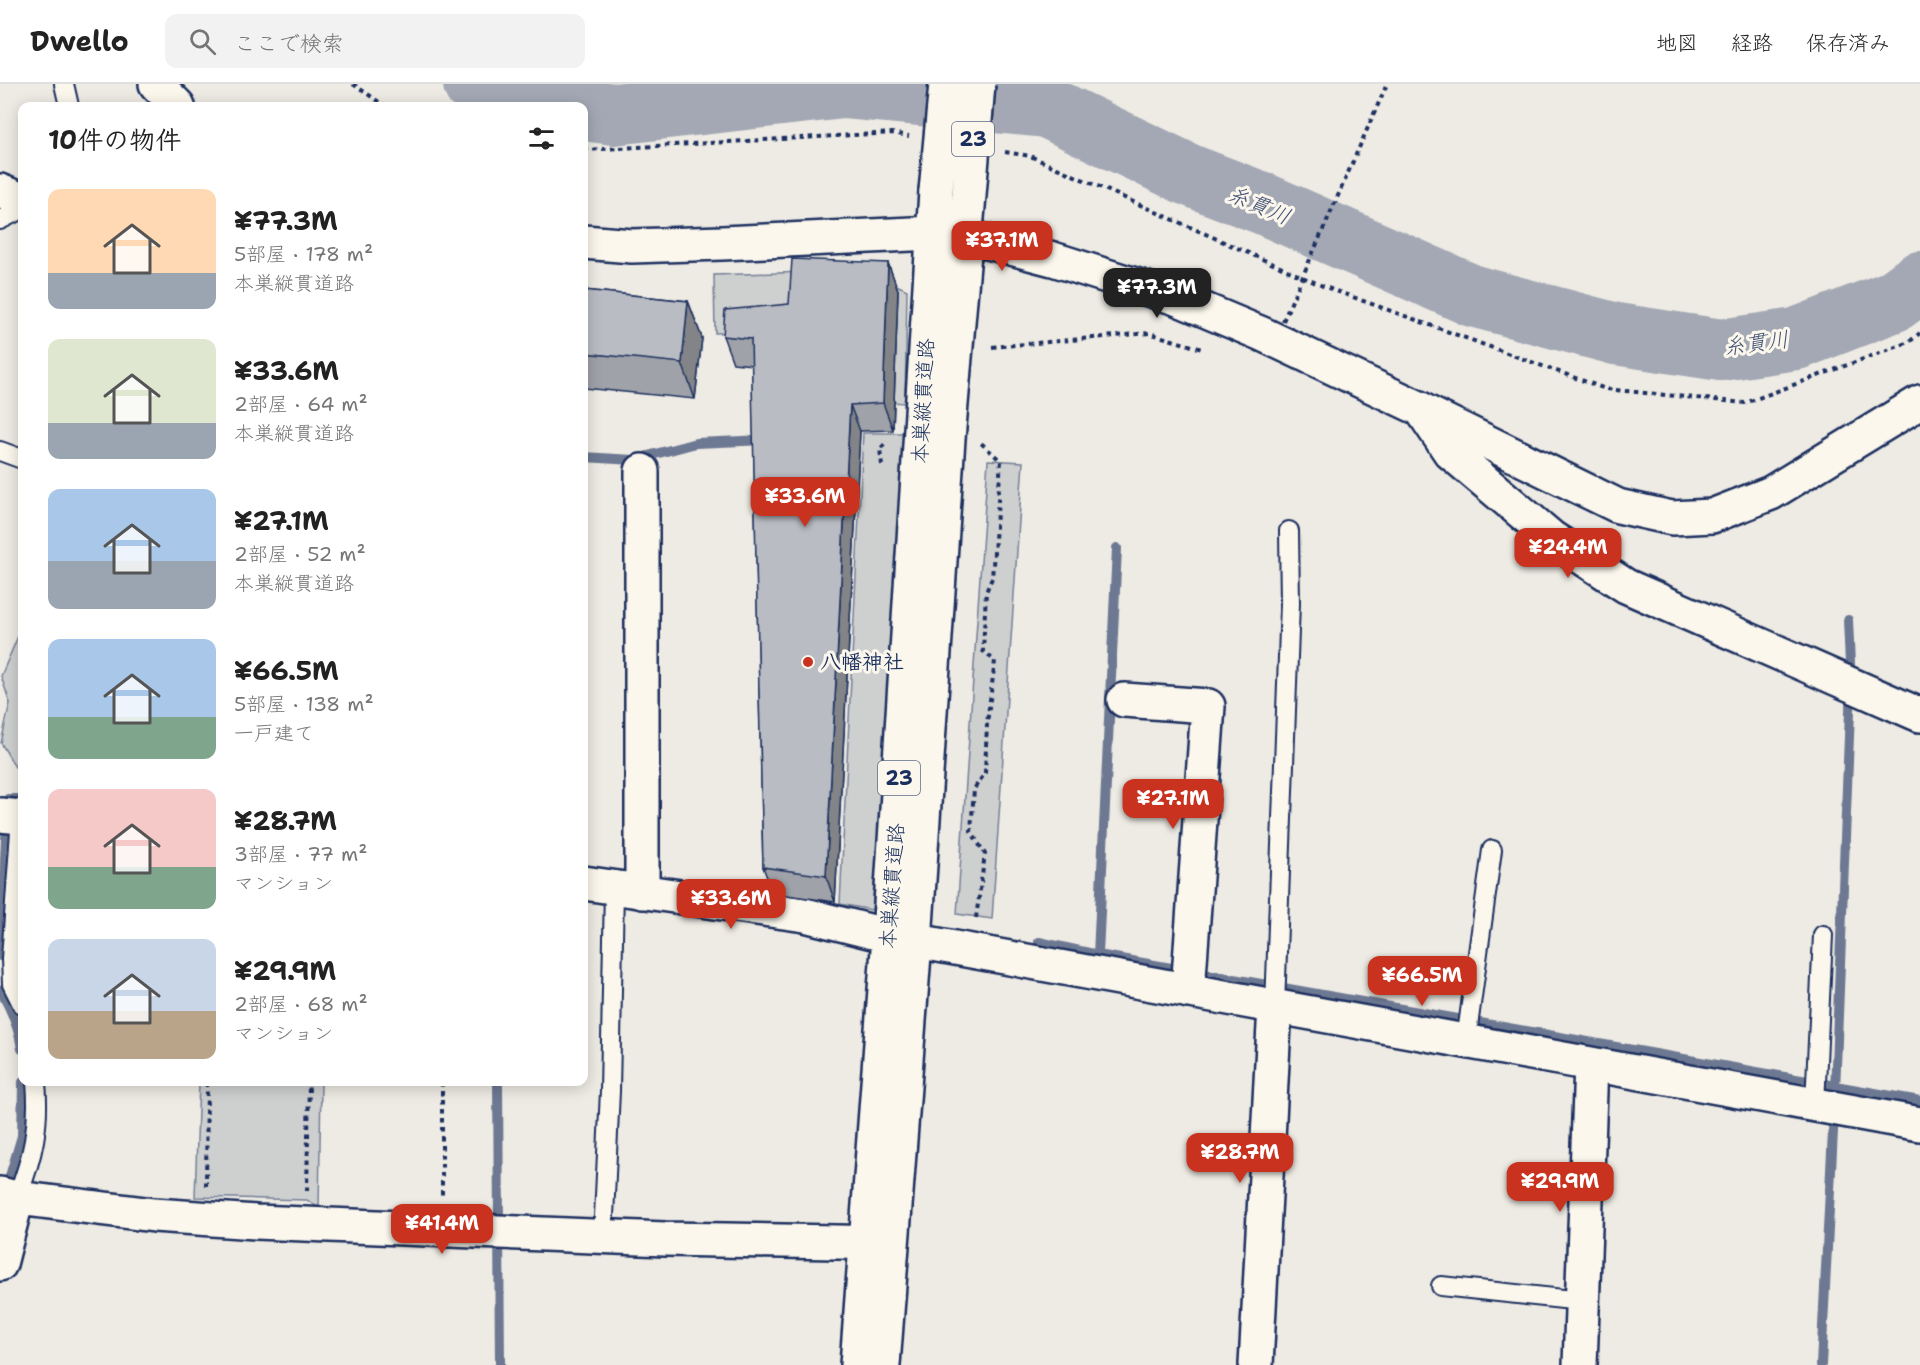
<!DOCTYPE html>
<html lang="ja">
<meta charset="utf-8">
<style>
:root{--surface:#fff;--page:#f2f2f2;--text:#222;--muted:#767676;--line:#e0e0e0;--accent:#c8321e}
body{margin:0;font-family:"Shantell Sans","Klee One",sans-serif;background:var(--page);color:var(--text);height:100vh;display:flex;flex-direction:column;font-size:22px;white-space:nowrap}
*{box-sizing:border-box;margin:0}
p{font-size:20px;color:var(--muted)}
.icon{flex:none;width:33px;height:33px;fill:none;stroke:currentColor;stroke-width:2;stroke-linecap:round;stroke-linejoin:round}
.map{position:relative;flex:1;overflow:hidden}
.panel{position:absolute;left:18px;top:18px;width:570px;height:984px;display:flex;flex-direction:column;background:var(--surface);border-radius:12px;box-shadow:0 3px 15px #0003}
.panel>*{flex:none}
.price{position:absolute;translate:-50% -51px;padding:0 14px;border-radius:12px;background:var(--accent);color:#fff;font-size:20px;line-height:39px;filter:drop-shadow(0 2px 3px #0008)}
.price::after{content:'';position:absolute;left:50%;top:36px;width:18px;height:14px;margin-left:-9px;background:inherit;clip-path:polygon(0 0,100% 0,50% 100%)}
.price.on{background:#222;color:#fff}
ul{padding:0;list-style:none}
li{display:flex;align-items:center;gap:18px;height:150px;padding:0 30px}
li span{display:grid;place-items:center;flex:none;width:168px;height:120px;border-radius:12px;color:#555}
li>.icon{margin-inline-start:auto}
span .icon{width:72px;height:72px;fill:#fffc;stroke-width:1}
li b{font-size:26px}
h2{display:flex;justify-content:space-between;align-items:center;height:72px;padding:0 30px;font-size:26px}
header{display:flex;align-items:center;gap:36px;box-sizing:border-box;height:84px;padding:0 30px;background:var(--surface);border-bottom:2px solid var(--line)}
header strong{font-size:28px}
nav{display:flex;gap:33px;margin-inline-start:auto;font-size:21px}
.search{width:420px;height:54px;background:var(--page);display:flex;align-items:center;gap:15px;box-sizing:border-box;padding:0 21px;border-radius:12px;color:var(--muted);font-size:22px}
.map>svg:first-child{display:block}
</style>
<header>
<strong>Dwello</strong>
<div class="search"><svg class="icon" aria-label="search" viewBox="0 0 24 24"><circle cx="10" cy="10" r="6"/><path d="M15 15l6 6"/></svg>ここで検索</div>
<nav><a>地図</a><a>経路</a><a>保存済み</a></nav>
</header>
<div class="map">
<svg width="1920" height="1281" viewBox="0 0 1920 1281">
<rect width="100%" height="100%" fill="#eeebe4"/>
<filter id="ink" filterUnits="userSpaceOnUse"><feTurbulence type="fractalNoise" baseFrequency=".0167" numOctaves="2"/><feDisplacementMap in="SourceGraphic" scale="12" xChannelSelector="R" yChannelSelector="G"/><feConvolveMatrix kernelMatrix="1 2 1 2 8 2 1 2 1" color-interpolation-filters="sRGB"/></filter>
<g filter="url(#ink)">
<path fill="#cecfcf" stroke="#747f96" stroke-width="1.5" d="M865,186L907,206L905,319L849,315L751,248L715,249L714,191Z
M863,349H907L890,615L872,826L840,820Z
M988,376L1023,378L992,835L957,830Z
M19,550L22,551V683H15L1,659L10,619L1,592Z
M199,998H321L319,1124L307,1116L195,1113Z"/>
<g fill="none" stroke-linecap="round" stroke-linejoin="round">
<path stroke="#6d7892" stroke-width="10" d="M584,373L633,376L696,359L766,356
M1039,858L1098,871L1920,1017
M1098,871L1117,464
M0,872L8,715H22
M0,906C12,926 19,943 22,965
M498,998L500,1281
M1835,1007L1851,602L1848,536
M5,1109L22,1052L23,998
M1821,1281L1834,1028"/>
<path stroke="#a3a8b4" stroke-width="62" d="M474,0L494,12L563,22
M584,26L614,30L843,4L1047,23L1189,91L1262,119L1473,212L1616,250L1721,266L1796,255L1894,217L1920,198"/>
<g stroke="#1b2f5e" stroke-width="22">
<path id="lane" d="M64,0L69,22
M0,136L22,125
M0,367L22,375
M21,733L11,875L12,900L22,920
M1275,922L1290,519L1289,447
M1466,957L1492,766
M1815,1020L1823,851
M17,1114C33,1072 40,1042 36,998
M603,1153L610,1007L614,805
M1441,1202L1582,1217"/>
</g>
<g stroke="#1b2f5e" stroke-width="38">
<path id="street" d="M156,0L178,22
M0,107L22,116
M584,158L632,162L722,159L933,149L965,152L1053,175L1176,214L1262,250L1421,325L1450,368L1552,454L1626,502L1920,631
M1422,326L1618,422L1672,434L1712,432L1771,409L1920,318
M1124,616L1208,622L1188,907
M0,731L22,733
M584,799L805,831L889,852L1920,1040
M642,808V387
M0,1110L17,1114L154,1131L256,1138L665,1155L891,1159
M0,1180L17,1114
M1256,1281L1275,922
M1580,1281L1591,980"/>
</g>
<g stroke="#1b2f5e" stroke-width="38">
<path id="primary" d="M857,1281L889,852L936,107
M883,1281L915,857L948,355L969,111"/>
</g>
<path stroke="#1b2f5e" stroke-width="4" stroke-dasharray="4.5 4.5" stroke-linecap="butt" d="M353,0L385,22
M584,66L892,49L909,52
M1005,68L1030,72L1325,203L1606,305L1745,319L1909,258L1920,249
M992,263L1149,249L1202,265
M882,381L880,365L885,360
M976,834L985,770L971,747L974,705L985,689L987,639L995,577L983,567L986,508L992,494L1001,377L981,359
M442,998V1114
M206,1102L207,998
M307,1107L309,998"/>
<use href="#lane" stroke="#fbf7ec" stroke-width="18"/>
<use href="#street" stroke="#fbf7ec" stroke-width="33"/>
<use href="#primary" stroke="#fbf7ec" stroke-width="33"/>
<g stroke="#1b2f5e" stroke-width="38" stroke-linecap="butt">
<path id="primary-bridge" d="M936,107L946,0
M969,111L978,0"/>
</g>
<path stroke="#1b2f5e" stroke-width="4" stroke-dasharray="4.5 4.5" stroke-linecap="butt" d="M1283,237L1387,0"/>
<use href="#primary-bridge" stroke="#fbf7ec" stroke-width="33"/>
</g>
<path fill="#9fa2a8" stroke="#1b2f5e" stroke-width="1.5" d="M888,179L898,206L893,346L860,347L835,818L773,809L763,783L752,281L733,279L723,252L789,220Z
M584,206L688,217L702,254L695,315L584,304Z"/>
<path fill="#828488" stroke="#1b2f5e" stroke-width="1.5" d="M888,179L898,206L893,346L883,319Z
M688,217L702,254L695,315L682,279Z
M850,321L860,347L835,818L826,792Z"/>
<path fill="#b9bcc3" stroke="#1b2f5e" stroke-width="1.5" d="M792,175L888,179L883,319L850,321L826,792L763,783L751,255L723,252L725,226L789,220Z
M584,206L688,217L682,279L584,269Z"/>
</g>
<circle fill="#c8321e" stroke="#fbf7ec" stroke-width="2" cx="808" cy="578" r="6"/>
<g text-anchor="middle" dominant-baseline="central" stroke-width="6" stroke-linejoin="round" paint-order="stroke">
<g fill="#fbf7ec" stroke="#5e6b89" stroke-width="1.5">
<rect x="952" y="38" width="42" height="34" rx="4.5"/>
<rect x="878" y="677" width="42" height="34" rx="4.5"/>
</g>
<g font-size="20" font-weight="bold" fill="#1b2f5e">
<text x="973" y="55">23</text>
<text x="899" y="694">23</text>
</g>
<g font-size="21" fill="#1b2f5e" stroke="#fbf7ec">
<text transform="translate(923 317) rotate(-87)">本巣縦貫道路</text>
<text transform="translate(892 802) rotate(-86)">本巣縦貫道路</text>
</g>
<g font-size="21" font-weight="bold" fill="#1b2f5e" stroke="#fbf7ec" text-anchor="start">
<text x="820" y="578">八幡神社</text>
</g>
<g font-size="22" font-style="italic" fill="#445378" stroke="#fbf7ec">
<text transform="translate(1259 121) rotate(23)">糸貫川</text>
<text transform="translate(1756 259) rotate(-7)">糸貫川</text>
</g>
</g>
</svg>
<b class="price" style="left:1002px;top:188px">¥37.1M</b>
<b class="price on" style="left:1157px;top:235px">¥77.3M</b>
<b class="price" style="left:805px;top:444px">¥33.6M</b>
<b class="price" style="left:1568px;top:495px">¥24.4M</b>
<b class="price" style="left:1173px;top:746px">¥27.1M</b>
<b class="price" style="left:731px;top:846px">¥33.6M</b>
<b class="price" style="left:1422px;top:923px">¥66.5M</b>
<b class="price" style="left:1240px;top:1100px">¥28.7M</b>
<b class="price" style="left:1560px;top:1129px">¥29.9M</b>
<b class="price" style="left:442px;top:1171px">¥41.4M</b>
<section class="panel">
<h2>10件の物件<svg class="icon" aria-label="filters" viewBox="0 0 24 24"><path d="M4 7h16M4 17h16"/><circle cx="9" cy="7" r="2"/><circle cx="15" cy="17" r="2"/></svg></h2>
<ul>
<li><span style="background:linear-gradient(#ffd9b3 70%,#9aa5b1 0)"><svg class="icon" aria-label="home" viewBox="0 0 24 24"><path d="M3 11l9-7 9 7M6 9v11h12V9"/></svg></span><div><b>¥77.3M</b><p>5部屋 · 178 m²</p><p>本巣縦貫道路</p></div></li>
<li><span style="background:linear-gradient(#dfe7d0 70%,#9aa5b1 0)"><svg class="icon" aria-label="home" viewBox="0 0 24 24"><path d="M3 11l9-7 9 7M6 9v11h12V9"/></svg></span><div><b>¥33.6M</b><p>2部屋 · 64 m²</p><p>本巣縦貫道路</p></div></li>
<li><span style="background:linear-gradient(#a9c7e8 60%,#9aa5b1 0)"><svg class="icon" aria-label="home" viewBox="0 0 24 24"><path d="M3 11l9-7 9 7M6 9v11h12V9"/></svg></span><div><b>¥27.1M</b><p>2部屋 · 52 m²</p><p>本巣縦貫道路</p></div></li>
<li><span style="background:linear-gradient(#a9c7e8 65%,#7fa58c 0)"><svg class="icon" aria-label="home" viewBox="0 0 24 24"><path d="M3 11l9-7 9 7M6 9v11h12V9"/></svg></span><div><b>¥66.5M</b><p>5部屋 · 138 m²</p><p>一戸建て</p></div></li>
<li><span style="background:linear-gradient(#f6c9c9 65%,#7fa58c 0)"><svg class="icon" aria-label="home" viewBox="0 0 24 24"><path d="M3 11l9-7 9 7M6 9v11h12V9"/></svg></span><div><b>¥28.7M</b><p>3部屋 · 77 m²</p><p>マンション</p></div></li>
<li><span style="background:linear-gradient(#c9d6e8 60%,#b9a48a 0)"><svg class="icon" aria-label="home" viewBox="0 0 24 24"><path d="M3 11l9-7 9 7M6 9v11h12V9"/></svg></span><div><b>¥29.9M</b><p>2部屋 · 68 m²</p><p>マンション</p></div></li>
</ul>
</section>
</div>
